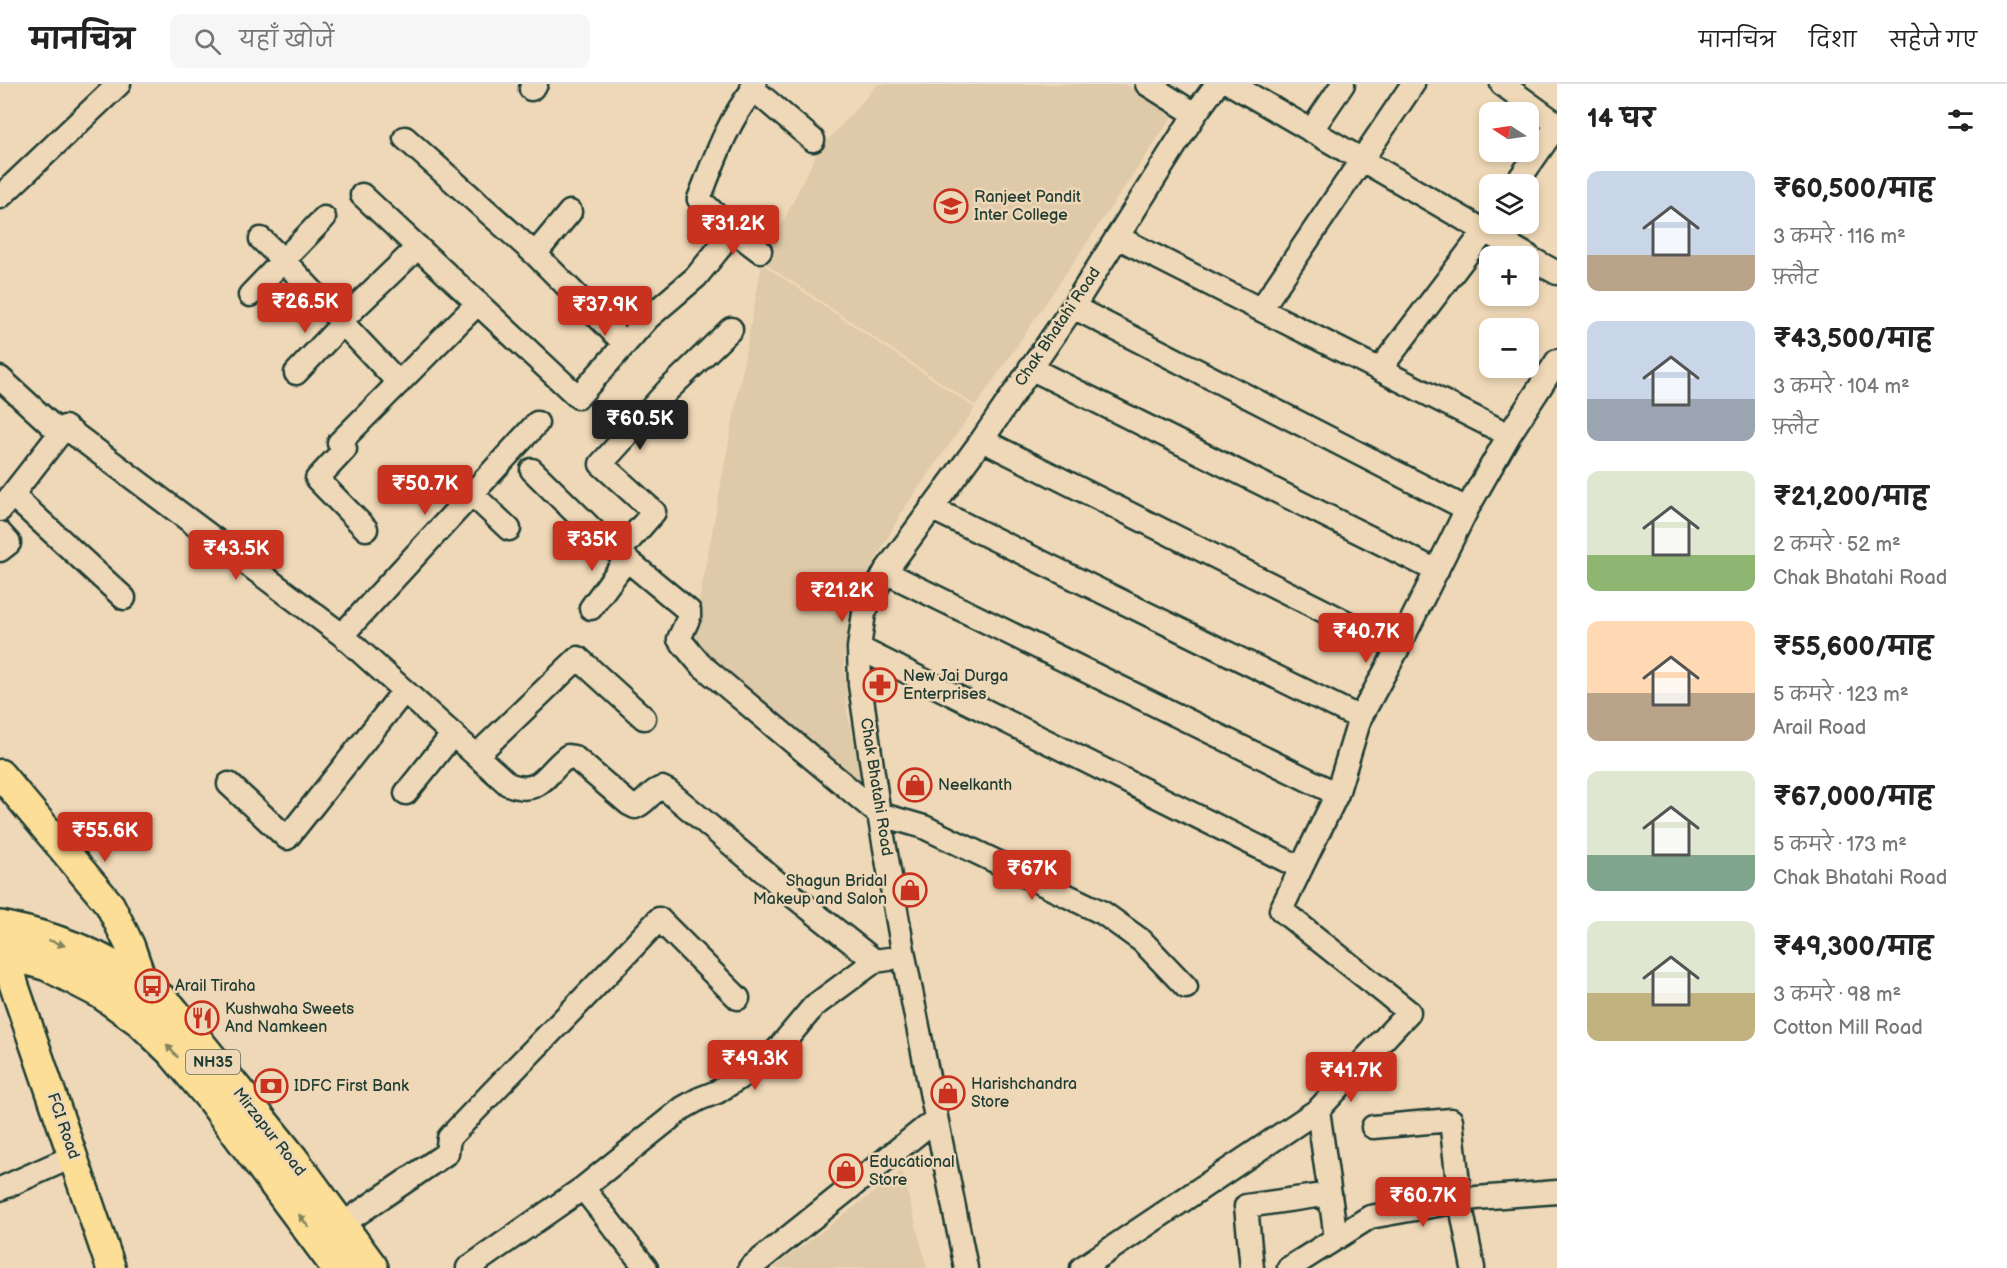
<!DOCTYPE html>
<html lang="hi">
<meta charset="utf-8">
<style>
:root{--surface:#fff;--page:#f6f6f6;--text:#222;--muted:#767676;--line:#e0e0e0;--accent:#c8321e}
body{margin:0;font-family:"Balsamiq Sans","Playpen Sans Deva",sans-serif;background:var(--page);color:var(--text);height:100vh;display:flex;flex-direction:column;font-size:22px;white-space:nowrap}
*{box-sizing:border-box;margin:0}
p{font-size:20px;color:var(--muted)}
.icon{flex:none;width:33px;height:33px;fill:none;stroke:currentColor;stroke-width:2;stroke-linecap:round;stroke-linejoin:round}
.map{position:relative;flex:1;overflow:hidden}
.drawer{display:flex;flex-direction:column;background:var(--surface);width:450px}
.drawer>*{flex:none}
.needle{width:39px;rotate:282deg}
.fabs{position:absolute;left:1479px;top:18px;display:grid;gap:12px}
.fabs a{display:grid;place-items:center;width:60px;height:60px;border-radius:12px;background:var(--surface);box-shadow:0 3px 9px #0003;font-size:30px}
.price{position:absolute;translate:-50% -51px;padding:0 14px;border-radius:6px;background:var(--accent);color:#fff;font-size:20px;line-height:39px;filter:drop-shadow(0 2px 3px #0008)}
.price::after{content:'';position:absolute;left:50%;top:36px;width:18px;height:14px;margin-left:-9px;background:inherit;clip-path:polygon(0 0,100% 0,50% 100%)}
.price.selected{background:#222;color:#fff}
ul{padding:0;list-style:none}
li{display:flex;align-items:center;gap:18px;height:150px;padding:0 30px}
li span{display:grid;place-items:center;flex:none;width:168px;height:120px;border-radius:12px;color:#555}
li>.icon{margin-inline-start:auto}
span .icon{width:72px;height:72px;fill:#fffc;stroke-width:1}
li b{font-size:26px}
h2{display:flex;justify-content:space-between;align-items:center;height:72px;padding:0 30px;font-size:26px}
header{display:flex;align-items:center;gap:36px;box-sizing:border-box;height:84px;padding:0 30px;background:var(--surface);border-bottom:2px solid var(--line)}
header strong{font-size:28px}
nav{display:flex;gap:33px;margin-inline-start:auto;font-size:21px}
.search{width:420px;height:54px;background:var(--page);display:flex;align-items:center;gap:15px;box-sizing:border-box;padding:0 21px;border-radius:12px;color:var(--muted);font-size:22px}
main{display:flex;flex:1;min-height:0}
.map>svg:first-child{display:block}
</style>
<header>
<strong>मानचित्र</strong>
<div class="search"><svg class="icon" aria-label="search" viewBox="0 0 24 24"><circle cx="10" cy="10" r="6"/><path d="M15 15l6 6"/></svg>यहाँ खोजें</div>
<nav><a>मानचित्र</a><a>दिशा</a><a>सहेजे गए</a></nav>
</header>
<main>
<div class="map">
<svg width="1557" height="1184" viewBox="0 0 1557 1184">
<rect width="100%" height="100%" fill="#efd8b7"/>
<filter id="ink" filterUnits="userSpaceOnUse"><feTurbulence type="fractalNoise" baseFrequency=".0167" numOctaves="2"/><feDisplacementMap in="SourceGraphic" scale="12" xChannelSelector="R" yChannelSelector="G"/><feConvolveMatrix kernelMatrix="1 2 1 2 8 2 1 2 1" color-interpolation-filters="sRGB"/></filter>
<g filter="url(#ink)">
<path fill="#dec9a8" d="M878,0H1125L1174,30L976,322L763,178L818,67Z
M762,180L975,324L901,429L857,510L844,572L847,626L864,706L691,561Z
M902,1087L927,1184H773Z"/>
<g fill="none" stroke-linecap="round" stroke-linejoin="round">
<g stroke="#1f3d34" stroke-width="27">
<path id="minor" d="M1147,0L1195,30
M1231,0L1528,172
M1502,0L1557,40
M531,5L536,0
M753,5L813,56
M1311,47L1343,0
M405,54L535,170
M1516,100L1557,41
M362,111L578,313L648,234L696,193L718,166L731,145L699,115C715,74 727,38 755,3L752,0
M0,113L119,0
M570,128L535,170L625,260
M731,145L760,167
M261,155L284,177L399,299
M1528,173L1557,189
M250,211L324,134
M1073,223L1467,425
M1261,225L1413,0
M341,237L418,163
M1030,284L1437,487
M1380,285L1490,140
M296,289L343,239
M0,294L60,349
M1509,351L1557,277
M982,356L1398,564
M532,386L603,456L689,527V533L679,555L700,580L879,730L924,743L1103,829L1142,857L1186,903
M472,410L509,445
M12,411L124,514
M931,424L1360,634
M0,426L65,343L342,551L508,700C541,713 545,689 568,672L574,673L629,720L635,723C647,719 650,707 662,704L668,707L792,811L875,877
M366,445L317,395L345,365L339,359L478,219
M0,449L9,459L0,466
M618,469L654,428L601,380L668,306L731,245
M885,488L1337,710
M591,524L627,475
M342,551L537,339
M859,564L1301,784L1337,710L1360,634L1398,564L1467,425L1509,351L1117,153
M477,671L578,574L644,634
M229,700L287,754L404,607
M406,709L453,650
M1318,1026L1336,1154
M1373,1043L1451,1036L1460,1117L1473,1184
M583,1104L646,1184
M0,1105L74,1072
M341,1141L447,1069L449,1054C518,980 590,910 659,835L738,914
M468,1184L583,1104L683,1024L699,1015L717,1008L764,978L778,965L814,922L875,877L889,875
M750,1184L936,1035
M966,1184L904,872L879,730L860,601L859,564L864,529L885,488L982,356L1073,223L1195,30L1217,0
M1082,1184L1318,1026L1409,928L1281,826L1301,784
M1252,1184L1246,1122L1330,1110
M1289,1184L1370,1133L1476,1114L1557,1108"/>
</g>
<g stroke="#1f3d34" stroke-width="33">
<path id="major" d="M0,690L110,821L130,862L145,905
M6,867L14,901L111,1184"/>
</g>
<g stroke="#1f3d34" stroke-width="38">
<path id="highway" d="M0,844C62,856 122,880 169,924L291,1075L371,1184
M0,866L48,880L102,908L141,936L173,967L211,1012L339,1184"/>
</g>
<use href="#minor" stroke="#efd8b7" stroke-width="22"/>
<use href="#major" stroke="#fcde96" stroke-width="28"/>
<use href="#highway" stroke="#fcde96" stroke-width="33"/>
</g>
<defs><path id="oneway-solid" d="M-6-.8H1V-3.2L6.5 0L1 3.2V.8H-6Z" transform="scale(1.5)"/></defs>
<g fill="#828560">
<use href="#oneway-solid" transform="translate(57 859) rotate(19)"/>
<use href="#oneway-solid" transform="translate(172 967) rotate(-133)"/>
<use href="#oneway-solid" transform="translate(304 1137) rotate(-127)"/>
</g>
</g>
<defs>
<g id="school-ring" transform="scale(1.725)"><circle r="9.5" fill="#efd8b7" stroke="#c8321e" stroke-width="1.5"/><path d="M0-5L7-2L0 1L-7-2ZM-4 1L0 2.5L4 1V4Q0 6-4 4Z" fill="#c8321e"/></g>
<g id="pharmacy-ring" transform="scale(1.725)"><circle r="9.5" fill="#efd8b7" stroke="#c8321e" stroke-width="1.5"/><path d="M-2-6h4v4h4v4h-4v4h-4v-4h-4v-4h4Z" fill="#c8321e"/></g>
<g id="shop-ring" transform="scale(1.725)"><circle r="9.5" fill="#efd8b7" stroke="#c8321e" stroke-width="1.5"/><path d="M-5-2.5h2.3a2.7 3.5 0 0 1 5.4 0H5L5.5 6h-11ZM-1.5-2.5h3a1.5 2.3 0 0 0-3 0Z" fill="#c8321e"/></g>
<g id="bus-ring" transform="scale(1.725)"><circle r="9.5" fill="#efd8b7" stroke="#c8321e" stroke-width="1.5"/><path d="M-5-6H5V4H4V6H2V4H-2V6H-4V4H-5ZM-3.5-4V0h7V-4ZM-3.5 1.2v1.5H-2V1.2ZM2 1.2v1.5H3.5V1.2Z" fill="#c8321e"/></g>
<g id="restaurant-ring" transform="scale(1.725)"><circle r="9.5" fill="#efd8b7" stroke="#c8321e" stroke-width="1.5"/><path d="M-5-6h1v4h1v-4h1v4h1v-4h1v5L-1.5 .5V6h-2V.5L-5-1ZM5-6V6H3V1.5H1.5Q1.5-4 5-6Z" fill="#c8321e"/></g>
<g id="bank-ring" transform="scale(1.725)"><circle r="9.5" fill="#efd8b7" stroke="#c8321e" stroke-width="1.5"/><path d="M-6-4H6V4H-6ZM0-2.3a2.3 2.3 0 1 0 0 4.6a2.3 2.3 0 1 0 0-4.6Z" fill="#c8321e"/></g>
</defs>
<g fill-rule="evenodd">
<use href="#school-ring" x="951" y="122"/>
<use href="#pharmacy-ring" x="880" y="601"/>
<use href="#shop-ring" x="915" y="701"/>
<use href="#shop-ring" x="910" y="806"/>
<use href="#bus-ring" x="152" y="902"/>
<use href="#restaurant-ring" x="202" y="934"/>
<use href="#bank-ring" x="271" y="1002"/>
<use href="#shop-ring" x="948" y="1009"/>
<use href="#shop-ring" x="846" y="1087"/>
</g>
<g text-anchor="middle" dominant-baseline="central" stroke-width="5" stroke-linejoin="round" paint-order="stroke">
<rect fill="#efd8b7" stroke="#5d6c5b" stroke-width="1.5" x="186" y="966" width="54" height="24" rx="4.5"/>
<g font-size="15" font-weight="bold" fill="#1f3d34">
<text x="213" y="978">NH35</text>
</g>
<g font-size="16" fill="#1f3d34" stroke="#efd8b7" text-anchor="start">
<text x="974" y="113">Ranjeet Pandit<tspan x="974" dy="18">Inter College</tspan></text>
<text x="903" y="592">New Jai Durga<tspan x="903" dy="18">Enterprises</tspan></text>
<text x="938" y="701">Neelkanth</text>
<text x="887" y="797" text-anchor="end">Shagun Bridal<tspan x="887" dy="18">Makeup and Salon</tspan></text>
<text x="175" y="902">Arail Tiraha</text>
<text x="225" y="925">Kushwaha Sweets<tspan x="225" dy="18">And Namkeen</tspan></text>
<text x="971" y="1000">Harishchandra<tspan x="971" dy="18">Store</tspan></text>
<text x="294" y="1002">IDFC First Bank</text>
<text x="869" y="1078">Educational<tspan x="869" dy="18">Store</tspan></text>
</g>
<g font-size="16" fill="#1f3d34" stroke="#efd8b7">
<text transform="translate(1058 243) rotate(-56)">Chak Bhatahi Road</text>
<text transform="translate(876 703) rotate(81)">Chak Bhatahi Road</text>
<text transform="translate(63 1042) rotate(71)">FCI Road</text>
<text transform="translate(269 1048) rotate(52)">Mirzapur Road</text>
</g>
</g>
</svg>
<div class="fabs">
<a><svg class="needle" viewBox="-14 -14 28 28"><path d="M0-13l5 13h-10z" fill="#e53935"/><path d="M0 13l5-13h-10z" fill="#767676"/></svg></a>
<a><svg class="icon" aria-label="layers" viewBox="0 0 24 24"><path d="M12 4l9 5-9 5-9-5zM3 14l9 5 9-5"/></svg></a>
<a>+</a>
<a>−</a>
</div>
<b class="price" style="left:733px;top:172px">₹31.2K</b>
<b class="price" style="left:305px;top:250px">₹26.5K</b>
<b class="price" style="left:605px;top:253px">₹37.9K</b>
<b class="price selected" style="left:640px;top:367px">₹60.5K</b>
<b class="price" style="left:425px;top:432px">₹50.7K</b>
<b class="price" style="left:592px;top:488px">₹35K</b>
<b class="price" style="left:236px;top:497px">₹43.5K</b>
<b class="price" style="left:842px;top:539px">₹21.2K</b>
<b class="price" style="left:1366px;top:580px">₹40.7K</b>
<b class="price" style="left:105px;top:779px">₹55.6K</b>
<b class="price" style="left:1032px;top:817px">₹67K</b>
<b class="price" style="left:755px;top:1007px">₹49.3K</b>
<b class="price" style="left:1351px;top:1019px">₹41.7K</b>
<b class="price" style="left:1423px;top:1144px">₹60.7K</b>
</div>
<section class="drawer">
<h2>14 घर<svg class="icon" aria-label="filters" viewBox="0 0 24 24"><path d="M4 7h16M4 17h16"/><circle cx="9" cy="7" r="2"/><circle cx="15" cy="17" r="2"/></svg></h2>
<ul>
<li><span style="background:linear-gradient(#c9d6e8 70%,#b9a48a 0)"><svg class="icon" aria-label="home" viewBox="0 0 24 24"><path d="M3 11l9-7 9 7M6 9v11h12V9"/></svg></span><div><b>₹60,500/माह</b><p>3 कमरे · 116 m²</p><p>फ़्लैट</p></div></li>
<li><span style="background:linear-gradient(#c9d6e8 65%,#9aa5b1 0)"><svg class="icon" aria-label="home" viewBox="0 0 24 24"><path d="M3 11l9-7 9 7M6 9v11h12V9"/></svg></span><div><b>₹43,500/माह</b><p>3 कमरे · 104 m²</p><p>फ़्लैट</p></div></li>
<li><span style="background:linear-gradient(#dfe7d0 70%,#8fb573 0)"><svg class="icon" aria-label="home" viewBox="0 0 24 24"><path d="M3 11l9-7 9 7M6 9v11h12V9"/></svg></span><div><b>₹21,200/माह</b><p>2 कमरे · 52 m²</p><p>Chak Bhatahi Road</p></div></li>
<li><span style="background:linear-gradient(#ffd9b3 60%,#b9a48a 0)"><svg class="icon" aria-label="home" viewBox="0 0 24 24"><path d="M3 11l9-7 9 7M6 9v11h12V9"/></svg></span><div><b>₹55,600/माह</b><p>5 कमरे · 123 m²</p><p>Arail Road</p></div></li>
<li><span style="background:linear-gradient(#dfe7d0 70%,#7fa58c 0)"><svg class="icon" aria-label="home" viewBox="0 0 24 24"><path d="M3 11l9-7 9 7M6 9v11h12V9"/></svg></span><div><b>₹67,000/माह</b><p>5 कमरे · 173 m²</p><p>Chak Bhatahi Road</p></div></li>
<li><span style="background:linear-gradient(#dfe7d0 60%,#c2b280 0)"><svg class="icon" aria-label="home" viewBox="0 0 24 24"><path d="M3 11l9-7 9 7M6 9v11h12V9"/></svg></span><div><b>₹49,300/माह</b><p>3 कमरे · 98 m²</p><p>Cotton Mill Road</p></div></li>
</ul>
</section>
</main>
